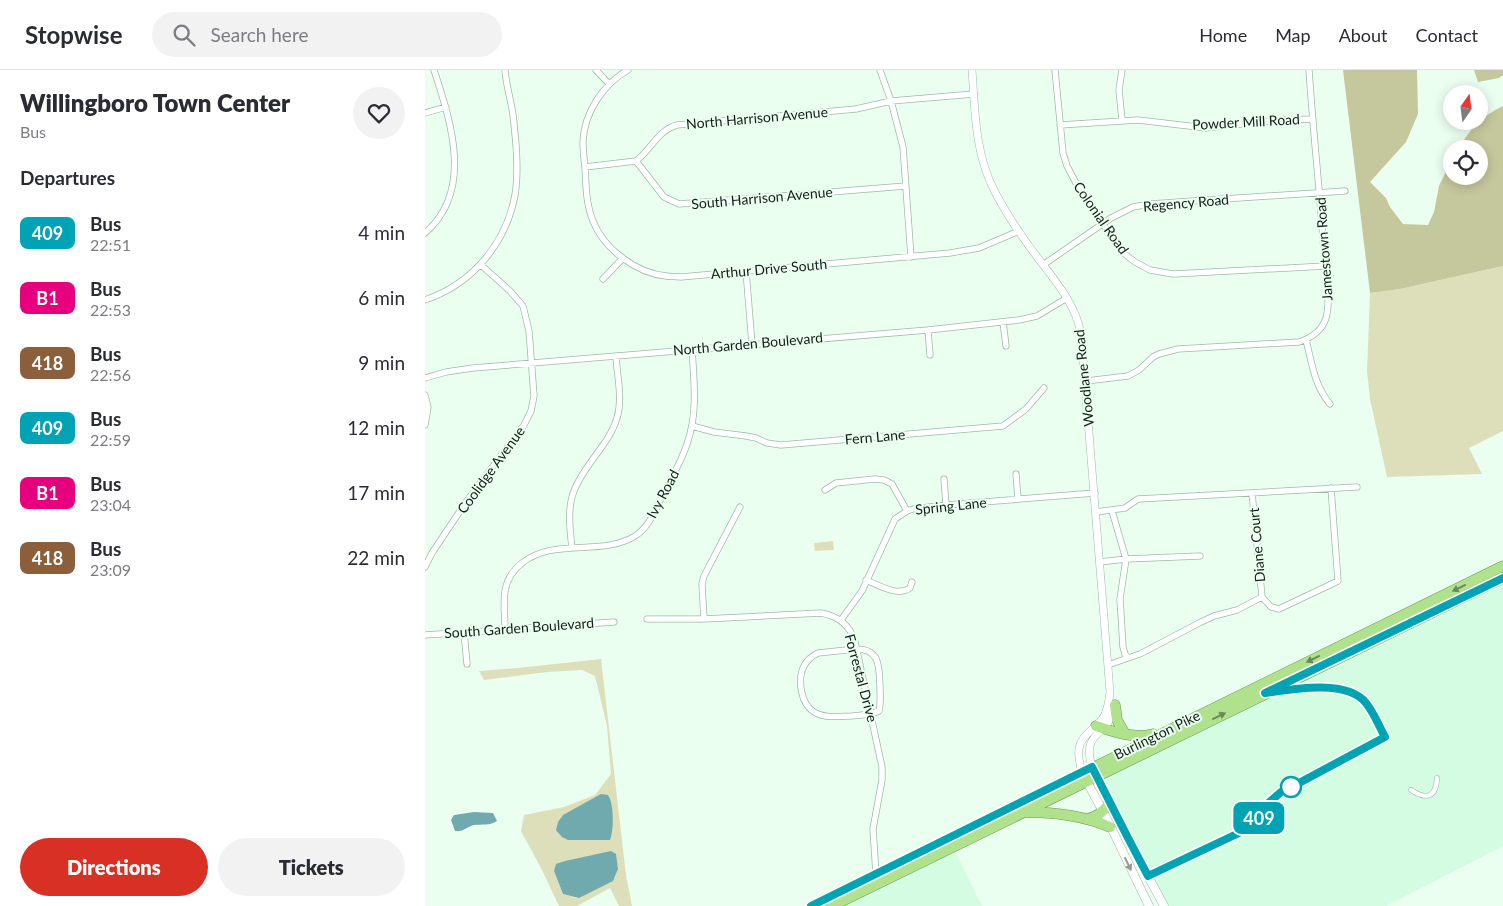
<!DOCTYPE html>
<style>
:root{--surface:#fff;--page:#f2f2f3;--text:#2b2b33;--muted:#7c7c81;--line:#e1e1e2;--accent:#d93025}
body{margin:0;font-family:Lato,sans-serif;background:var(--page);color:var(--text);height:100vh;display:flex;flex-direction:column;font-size:19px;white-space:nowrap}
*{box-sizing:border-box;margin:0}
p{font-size:16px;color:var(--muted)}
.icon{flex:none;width:28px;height:28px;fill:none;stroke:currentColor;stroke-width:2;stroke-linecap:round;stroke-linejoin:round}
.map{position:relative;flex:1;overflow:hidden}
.sheet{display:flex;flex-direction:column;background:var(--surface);width:425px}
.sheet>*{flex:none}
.badge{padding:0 10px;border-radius:8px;font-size:18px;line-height:32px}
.needle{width:32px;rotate:14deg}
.fabs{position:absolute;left:1018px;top:15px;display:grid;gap:10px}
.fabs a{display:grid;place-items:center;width:45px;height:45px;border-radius:50%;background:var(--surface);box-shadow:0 2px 12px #0003;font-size:25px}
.map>.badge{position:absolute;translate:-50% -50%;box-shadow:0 0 0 2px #fff}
h2{padding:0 20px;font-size:19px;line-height:45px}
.round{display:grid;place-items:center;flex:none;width:52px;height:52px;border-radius:26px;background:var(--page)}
.headline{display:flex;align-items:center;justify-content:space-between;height:85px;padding:0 20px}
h1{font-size:24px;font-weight:800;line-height:38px}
.cta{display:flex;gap:10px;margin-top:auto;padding:10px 20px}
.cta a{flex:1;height:58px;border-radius:30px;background:var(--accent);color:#fff;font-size:20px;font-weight:800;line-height:58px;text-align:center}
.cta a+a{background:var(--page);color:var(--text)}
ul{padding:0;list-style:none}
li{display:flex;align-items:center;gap:15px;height:65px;padding:0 20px}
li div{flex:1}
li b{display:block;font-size:19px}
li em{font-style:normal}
li .badge{min-width:55px;font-weight:700;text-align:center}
header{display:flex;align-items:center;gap:30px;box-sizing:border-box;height:70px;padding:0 25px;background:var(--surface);border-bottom:1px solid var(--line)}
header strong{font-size:24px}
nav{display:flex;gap:28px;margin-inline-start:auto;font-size:18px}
.search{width:350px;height:45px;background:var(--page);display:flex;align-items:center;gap:12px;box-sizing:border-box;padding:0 18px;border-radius:28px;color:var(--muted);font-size:19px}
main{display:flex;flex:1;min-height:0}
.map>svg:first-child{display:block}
.built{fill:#d4fce2}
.green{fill:#dddfba;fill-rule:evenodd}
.forest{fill:#c5c89c}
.water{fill:#71aaae}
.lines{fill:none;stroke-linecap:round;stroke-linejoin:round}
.pedestrian-casing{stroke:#9cbba6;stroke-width:5.5}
.minor-casing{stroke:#9cbba6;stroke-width:7}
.tertiary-casing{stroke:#9cbba6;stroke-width:8}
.secondary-casing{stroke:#9cbba6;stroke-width:9}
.trunk-casing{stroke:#6c9851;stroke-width:11}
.pedestrian{stroke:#fff;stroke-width:4.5}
.minor{stroke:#fff;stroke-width:5.5}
.tertiary{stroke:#fff;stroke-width:7}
.secondary{stroke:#fff;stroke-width:8}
.trunk{stroke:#b0e28e;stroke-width:10}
.oneway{fill:#688958}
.oneway2{fill:#949996}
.line-casing{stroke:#fff;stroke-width:11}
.line{stroke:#00a3b4;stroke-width:8}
.stop-dot{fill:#fff;stroke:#00a3b4;stroke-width:2.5}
.labels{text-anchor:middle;stroke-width:4;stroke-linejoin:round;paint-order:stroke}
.street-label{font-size:14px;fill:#111d16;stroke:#ebfff1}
</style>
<header>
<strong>Stopwise</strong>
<div class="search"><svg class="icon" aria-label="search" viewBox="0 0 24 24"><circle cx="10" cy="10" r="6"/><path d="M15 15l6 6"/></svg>Search here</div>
<nav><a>Home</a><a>Map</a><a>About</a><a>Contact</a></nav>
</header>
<main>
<section class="sheet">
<div class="headline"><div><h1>Willingboro Town Center</h1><p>Bus</p></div><a class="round"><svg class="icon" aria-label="heart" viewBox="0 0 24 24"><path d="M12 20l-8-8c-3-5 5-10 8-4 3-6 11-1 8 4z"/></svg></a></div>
<h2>Departures</h2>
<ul>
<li><span class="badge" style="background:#00a3b4;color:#fff">409</span><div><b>Bus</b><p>22:51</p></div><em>4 min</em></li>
<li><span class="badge" style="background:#e6007e;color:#fff">B1</span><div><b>Bus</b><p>22:53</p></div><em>6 min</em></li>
<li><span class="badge" style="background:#8b5e3c;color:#fff">418</span><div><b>Bus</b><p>22:56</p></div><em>9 min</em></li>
<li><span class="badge" style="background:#00a3b4;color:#fff">409</span><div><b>Bus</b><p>22:59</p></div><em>12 min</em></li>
<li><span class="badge" style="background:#e6007e;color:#fff">B1</span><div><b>Bus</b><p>23:04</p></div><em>17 min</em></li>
<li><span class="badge" style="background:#8b5e3c;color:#fff">418</span><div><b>Bus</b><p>23:09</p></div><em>22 min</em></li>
</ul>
<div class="cta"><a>Directions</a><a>Tickets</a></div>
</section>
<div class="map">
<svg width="1078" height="836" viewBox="0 0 1078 836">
<rect width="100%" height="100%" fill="#ebfff1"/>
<path class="built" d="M1078,507V776L961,836H739L671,706Z
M528,777L557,836H407Z"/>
<path class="green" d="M1078,196V361L1044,378L1057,404L962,407L945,329L942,301L945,223L975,219Z
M408,471L409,480L390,481L389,473Z
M176,589L201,805L207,836H194L185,818L152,836H134L117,800L96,761L99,745L139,737L170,725L186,704L182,656L170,606L157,600L122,602L59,610L54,601L93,598ZM186,782L193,796L190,808L152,828L138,824L129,801L150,789Z"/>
<path class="forest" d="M918,0H992L993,44L981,72L945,112L961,128L965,137L978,154L1003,155L1009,142L1014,116L1026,91V106H1054V79H1034C1046,57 1056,47 1078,36V196L975,219L945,223Z
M1049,0H1078V5L1074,8L1053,12Z"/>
<path class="water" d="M176,724L183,725C189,733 189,760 185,770H143L137,767L131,760L133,752L138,745Z
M49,742L68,743L72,751C65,756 57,754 49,755C41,757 39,762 30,761L26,750L29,745Z
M186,781L191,784L193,799L188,811L154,828L138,824L129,801L131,794L140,791Z"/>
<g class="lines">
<g class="pedestrian-casing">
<path id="pedestrian" d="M986,720C1001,730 1011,728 1012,708"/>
</g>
<g class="minor-casing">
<path id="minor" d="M171,0L184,14
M203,0C178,14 159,43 158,72C158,80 159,89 160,98C161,116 161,134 168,151C179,179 211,203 241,206C246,207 251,206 256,207L525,183L554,178L594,161
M455,0L466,31L478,77L486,187
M630,0L638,83L642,96L651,113L695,179L701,185L710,192L725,200L748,204L901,196
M0,43L21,37
M697,50L694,20L697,0
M635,55L713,50L781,58L854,50L888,49
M211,91C226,80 233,60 252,55L431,39L466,31L549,24
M211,91L239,127L254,134L481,116
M160,97L211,91
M0,163C49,121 26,52 9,0
M618,195L686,148L708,137L725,134L753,132L920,121
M321,201L327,274
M178,209L198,188
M0,230C47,214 81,174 90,125C94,100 91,71 88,45C86,30 81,15 80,0
M578,252L581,276
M503,260L505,285
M881,270C887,293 889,315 905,334
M0,308L21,302L48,298L503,260L594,250L612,246L642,228
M661,311L703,306L714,300L728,287L734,284L753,279L874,272C886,268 897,261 901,248C906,230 901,203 899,183C895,122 888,61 884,0
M0,325L3,337L0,355
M267,356L289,362L321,366L331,368L342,373L356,375L578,356L601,339L619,318
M591,404L593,429
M519,409L521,435
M400,420L411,413L450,409L459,410L467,414L482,441
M827,423L837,527
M687,441L701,489L695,529L698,577L700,584L703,588L715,584L776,552L789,546L812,540L837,527
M671,442L700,438L713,429L932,417
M147,478C145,460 142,438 149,421C159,394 184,375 192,348C198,328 192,306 191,286
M675,492L701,489L775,486
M0,497L7,483L41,432L99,355L106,341L109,326L104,261L98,236L85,221L56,195
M441,510C453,515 473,527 485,518L487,512
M837,527L846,537L854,539L913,511L906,418
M222,549H279L396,543C413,546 425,555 430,572L457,697V710L448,759L451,804
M279,549L277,514L279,506L315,437
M416,550L437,521L470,449L482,441L488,439L521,435L670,423
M80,559C80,547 78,534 80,521C82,509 88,500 97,493C130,467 176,487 210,466C224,457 229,442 236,429C245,410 256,393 262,374C273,343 269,311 267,279
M39,562L42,594
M0,565L189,552
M431,579C456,579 454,598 455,617C455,625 456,633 454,641C446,645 436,645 427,646C416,646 400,649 389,642C376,634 372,610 379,596C382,590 387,586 393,583Z
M683,595L703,588"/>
</g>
<g class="tertiary-casing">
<path id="tertiary" d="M547,0C550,41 550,85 570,122C583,147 599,170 616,192C633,214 651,236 656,264L685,622C684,631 683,640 678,648C671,658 655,666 654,679C653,686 655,695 657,702
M667,697C656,661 682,667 689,639"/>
</g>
<g class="secondary-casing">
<path id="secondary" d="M670,704L702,767L739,836
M660,708L682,749L724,836"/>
</g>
<g class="trunk-casing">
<path id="trunk" d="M690,635L692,650L700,664
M671,656C690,662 709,669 728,664
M600,742C628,742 659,746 685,757
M661,749C672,748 678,741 685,733
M387,836L1078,496
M407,836L1078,508"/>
</g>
<use href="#pedestrian" class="pedestrian"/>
<use href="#minor" class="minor"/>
<use href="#tertiary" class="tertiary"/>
<use href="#secondary" class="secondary"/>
<use href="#trunk" class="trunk"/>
</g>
<defs><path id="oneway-solid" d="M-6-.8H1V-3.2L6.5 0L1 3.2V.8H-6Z" transform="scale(1.25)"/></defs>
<g class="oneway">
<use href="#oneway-solid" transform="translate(1034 518) rotate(154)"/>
<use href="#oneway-solid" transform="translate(888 589) rotate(154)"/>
<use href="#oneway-solid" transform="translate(794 646) rotate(-26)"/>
</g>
<use class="oneway2" href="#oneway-solid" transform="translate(703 794) rotate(64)"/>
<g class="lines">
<g class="line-casing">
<path id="line" d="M386,836L667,697L702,766L723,806L816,762L833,749L840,736L856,722L874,713L960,667C954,656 949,643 941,633C922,609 867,619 840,623L1078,508"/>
</g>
<use href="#line" class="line"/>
</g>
<circle class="stop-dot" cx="866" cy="717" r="10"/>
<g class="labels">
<g class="street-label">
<text transform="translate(332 48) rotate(-5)" y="5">North Harrison Avenue</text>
<text transform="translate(821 52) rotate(-3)" y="5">Powder Mill Road</text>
<text transform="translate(337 128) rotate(-5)" y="5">South Harrison Avenue</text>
<text transform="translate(761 133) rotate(-5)" y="5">Regency Road</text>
<text transform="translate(676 148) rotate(55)" y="5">Colonial Road</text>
<text transform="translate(899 179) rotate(-94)" y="5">Jamestown Road</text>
<text transform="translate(344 199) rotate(-5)" y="5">Arthur Drive South</text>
<text transform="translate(323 274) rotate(-5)" y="5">North Garden Boulevard</text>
<text transform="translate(659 308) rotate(-96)" y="5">Woodlane Road</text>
<text transform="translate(450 367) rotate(-5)" y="5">Fern Lane</text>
<text transform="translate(66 400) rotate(-54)" y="5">Coolidge Avenue</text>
<text transform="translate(238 424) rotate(-62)" y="5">Ivy Road</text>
<text transform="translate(526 436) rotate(-6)" y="5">Spring Lane</text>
<text transform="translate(832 475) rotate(-95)" y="5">Diane Court</text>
<text transform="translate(94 558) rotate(-4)" y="5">South Garden Boulevard</text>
<text transform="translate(436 608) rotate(75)" y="5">Forrestal Drive</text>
<text transform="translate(732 665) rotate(-26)" y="5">Burlington Pike</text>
</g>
</g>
</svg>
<div class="fabs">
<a><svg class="needle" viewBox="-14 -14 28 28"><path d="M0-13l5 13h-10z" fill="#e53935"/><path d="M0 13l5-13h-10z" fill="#7c7c81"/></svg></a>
<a><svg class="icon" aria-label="locate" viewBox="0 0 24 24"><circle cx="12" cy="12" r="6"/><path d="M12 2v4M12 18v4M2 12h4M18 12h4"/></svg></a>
</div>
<b class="badge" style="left:834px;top:748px;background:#00a3b4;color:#fff">409</b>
</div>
</main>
